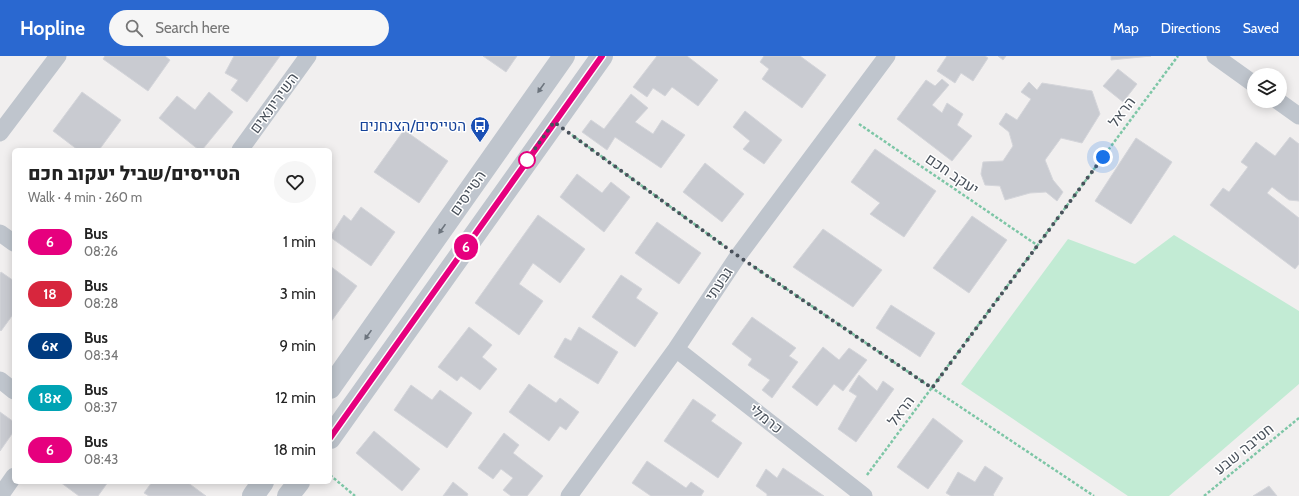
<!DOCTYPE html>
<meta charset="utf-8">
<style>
:root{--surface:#fff;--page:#f6f6f6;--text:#222;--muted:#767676;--accent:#2a68d0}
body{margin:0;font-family:Cabin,Heebo,sans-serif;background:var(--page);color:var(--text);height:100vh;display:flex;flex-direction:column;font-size:15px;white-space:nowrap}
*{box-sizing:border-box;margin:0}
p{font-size:13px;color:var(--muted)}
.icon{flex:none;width:22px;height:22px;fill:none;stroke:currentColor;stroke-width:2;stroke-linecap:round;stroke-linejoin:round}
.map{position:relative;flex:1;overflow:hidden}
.side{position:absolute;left:12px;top:92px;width:320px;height:336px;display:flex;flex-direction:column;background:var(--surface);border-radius:6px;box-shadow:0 2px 10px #0003}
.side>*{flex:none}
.badge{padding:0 8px;border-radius:13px;font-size:14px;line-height:26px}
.buttons{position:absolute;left:1247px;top:12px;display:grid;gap:8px}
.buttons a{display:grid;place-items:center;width:40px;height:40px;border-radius:50%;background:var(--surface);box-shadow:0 2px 10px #0003;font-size:20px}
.you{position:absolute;width:20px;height:20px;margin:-10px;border:3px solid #fff;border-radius:50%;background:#1a73e8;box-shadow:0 0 0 6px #1a73e833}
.map>.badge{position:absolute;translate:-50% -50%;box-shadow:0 0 0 2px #fff}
.round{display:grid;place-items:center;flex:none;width:42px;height:42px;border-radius:21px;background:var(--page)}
.head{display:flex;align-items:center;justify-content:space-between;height:68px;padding:0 16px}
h1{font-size:19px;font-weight:800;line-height:30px}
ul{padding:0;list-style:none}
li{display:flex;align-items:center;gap:12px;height:52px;padding:0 16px}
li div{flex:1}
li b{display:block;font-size:15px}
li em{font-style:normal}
li .badge{min-width:44px;font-weight:700;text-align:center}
header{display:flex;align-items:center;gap:24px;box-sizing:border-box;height:56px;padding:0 20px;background:var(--accent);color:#fff}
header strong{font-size:19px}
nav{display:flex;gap:22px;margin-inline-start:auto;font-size:14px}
.search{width:280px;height:36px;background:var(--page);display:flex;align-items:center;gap:10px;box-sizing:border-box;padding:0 14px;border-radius:22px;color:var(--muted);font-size:15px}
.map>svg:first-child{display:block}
.green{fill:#c2ebd4}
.building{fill:#c9cbd1;stroke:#d4d5da}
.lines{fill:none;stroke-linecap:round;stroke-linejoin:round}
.path{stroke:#7dc6a6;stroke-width:2.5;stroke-dasharray:3 2;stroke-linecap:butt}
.minor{stroke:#bfc5cd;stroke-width:17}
.tertiary{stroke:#bfc5cd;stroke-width:22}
.oneway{fill:#6c747d}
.line-casing{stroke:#fff;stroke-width:9}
.line{stroke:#e6007e;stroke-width:6}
.walk{stroke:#49515b;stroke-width:4;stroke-dasharray:0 7.2}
.stop-dot{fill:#fff;stroke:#e6007e;stroke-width:2}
.labels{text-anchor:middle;stroke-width:3;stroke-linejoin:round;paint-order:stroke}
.street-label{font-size:15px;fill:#49515b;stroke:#fff}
.transit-label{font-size:15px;fill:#164399;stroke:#fff;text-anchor:end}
</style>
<header>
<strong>Hopline</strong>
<div class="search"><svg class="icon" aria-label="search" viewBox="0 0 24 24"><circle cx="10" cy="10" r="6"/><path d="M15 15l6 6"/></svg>Search here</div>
<nav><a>Map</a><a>Directions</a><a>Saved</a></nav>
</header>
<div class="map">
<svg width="1299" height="440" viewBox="0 0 1299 440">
<rect width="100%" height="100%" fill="#f1efef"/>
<path class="green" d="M1174,179L1299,255V328L1169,440H1128L961,328L1068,183L1135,208Z"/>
<path class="building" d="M105,0H165L170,4L148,35L103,3Z
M234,0H280L247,46L231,34L238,24L225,17Z
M483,0H517L506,16Z
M657,0H687L718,24L698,50L672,31L665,40L653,32L647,41L633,31Z
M764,0H800L826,19L802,52L762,23L769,13L760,6Z
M947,0H985L988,2L973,25L961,17L955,27L937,15Z
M998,0H1006L1003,4Z
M1111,0H1151L1111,4Z
M1118,13L1137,28L1123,46L1103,30Z
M942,23L949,29L932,49L942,57L947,47L963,58L957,69L972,80L952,105L897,63L926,24L935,30Z
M1029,26L1037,34L1042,27L1092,35L1100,58L1082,87L1061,82L1045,104L1053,124L1063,136L1057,145L1046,136L1030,137L1005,144L1000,130L985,129L981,118L983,106L1003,105L1013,90L1009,76L999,68L1006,57L1017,64L1031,43L1021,36Z
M82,36L121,64L99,94H78L53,75Z
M209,36L233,56L202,94H199L159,62L177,40L195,54Z
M631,38L648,52L635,66L653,78L662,64L685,79L661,112L615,81L607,94L582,76L591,64L604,73Z
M745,55L782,84L764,108L743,93L750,85L733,71Z
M404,74L448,105L419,147L374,116Z
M1290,81L1299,88V145L1289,144L1272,131L1267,137L1299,162V208L1295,213L1210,149L1223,132L1229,136L1248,111L1241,106L1256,86L1275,100Z
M1136,82L1172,106L1131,168L1095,145Z
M875,93L936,135L904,181L870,158L880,147L851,126Z
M705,107L744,138L722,166L683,136Z
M577,118L602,137L611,126L630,141L604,176L560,141Z
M361,151L395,176L371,210L330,181L344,159L351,165Z
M538,159L585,193L560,227L533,207L519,228L543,245L519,279L475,247Z
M972,160L1007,184L969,237L933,212Z
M657,166L701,197L679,228L635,197Z
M823,173L882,214L853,251L793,211Z
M330,210L357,230L330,267Z
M1,216L14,225V257L1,275L0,274V218Z
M621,219L642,233L636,242L658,257L635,291L592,261Z
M891,249L935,277L920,301L876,272Z
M752,261L796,292L789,300L798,306L772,342L762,334L770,324L748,309L752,303L732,288Z
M469,271L492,289L482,301L497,313L480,334L461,320L457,325L438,311Z
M579,271L618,296L598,328L554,301L565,282L571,285Z
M823,291L839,304L849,292L867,304L843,335L834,328L817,350L792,331Z
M859,319L877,335L883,325L894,333L856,386L838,373L857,340L849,335Z
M529,328L556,347L560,342L579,356L566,374L560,370L549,385L509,356Z
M411,329L432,344L440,334L472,357L447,392L394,354Z
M693,343L716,359L711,365L742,387L718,422L664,385Z
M0,356L14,366V375L0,395Z
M933,362L963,385L928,433L897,411Z
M374,375L420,413L402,435L356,397Z
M504,377L519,389L513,397L543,420L527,440H511L503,434L513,422L501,413L493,423L478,412Z
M647,405L686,432L691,426L704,435L701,440H651L632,427Z
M985,410L1003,422L993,439L994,440H951L946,437L958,416L975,426Z
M783,412L824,440H767V438L756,430L766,413L777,422Z
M60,426H108L98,440H79Z
M152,426H187L206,440H149L144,437Z
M453,426L468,438L467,440H443Z
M1269,430L1277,440H1253Z"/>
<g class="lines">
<path class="path" d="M859,68L1037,189
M572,79L723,189
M753,210L932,332L1094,440
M330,419L355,440
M867,419L1178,0
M1204,440L1299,362"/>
<path class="minor" d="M1215,0L1254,28
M1278,45L1299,60
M0,77L58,0
M240,94L308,0
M0,177L14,187
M676,293L864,440
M0,324L14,335
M0,440L14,420
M569,440L676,293L738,200L887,0"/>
<path class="tertiary" d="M330,332L564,0
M330,382L602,0
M253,440L263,426
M288,440L299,426"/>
</g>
<defs><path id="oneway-solid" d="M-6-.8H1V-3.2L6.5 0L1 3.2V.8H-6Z"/></defs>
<g class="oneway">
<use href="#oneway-solid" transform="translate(541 32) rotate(125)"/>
<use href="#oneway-solid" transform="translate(442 173) rotate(125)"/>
<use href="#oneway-solid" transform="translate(368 279) rotate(125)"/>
</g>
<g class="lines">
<g class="line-casing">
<path id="line" d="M330,382L602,0"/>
</g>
<use href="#line" class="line"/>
<path class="walk" d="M527,104L554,66L738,200L932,332L1103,101"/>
</g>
<defs>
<g id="bus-pin" transform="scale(1)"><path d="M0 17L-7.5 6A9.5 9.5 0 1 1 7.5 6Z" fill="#1a4fb4" stroke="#fff"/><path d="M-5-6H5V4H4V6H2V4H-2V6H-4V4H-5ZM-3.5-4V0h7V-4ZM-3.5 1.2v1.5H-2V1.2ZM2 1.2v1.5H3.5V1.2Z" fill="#fff"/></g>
</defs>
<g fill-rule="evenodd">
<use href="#bus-pin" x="480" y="70"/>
</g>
<circle class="stop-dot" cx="527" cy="104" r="8"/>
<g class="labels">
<g class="street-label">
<text transform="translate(274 47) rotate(-54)" y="5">השיריונאים</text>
<text transform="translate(1122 56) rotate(-53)" y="5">הראל</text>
<text transform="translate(952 118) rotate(34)" y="5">יעקב חכם</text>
<text transform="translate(468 137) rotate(-55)" y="5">הטייסים</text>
<text transform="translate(719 228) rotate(-56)" y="5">גבעתי</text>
<text transform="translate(901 355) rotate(-53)" y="5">הראל</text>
<text transform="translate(766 363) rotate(38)" y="5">כרמלי</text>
<text transform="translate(1244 393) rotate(-39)" y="5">חטיבה שבע</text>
</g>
<g class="transit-label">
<text x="466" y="75">הטייסים/הצנחנים</text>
</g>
</g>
</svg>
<div class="buttons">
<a><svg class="icon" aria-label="layers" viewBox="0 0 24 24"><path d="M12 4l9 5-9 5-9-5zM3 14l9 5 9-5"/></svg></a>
</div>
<div class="you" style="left:1103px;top:101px"></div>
<b class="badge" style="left:466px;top:191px;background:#e6007e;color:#fff">6</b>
<section class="side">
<div class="head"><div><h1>הטייסים/שביל יעקוב חכם</h1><p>Walk · 4 min · 260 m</p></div><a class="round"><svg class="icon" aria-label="heart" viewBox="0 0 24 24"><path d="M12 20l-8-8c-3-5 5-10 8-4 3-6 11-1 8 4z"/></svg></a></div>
<ul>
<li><span class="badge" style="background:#e6007e;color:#fff">6</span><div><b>Bus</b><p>08:26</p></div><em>1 min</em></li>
<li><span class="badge" style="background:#d7263d;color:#fff">18</span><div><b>Bus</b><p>08:28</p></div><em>3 min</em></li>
<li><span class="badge" style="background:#003b80;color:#fff">6א</span><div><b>Bus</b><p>08:34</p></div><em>9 min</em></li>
<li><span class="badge" style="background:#00a3b4;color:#fff">18א</span><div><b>Bus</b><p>08:37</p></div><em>12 min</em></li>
<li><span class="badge" style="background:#e6007e;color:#fff">6</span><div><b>Bus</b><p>08:43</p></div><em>18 min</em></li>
</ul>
</section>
</div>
